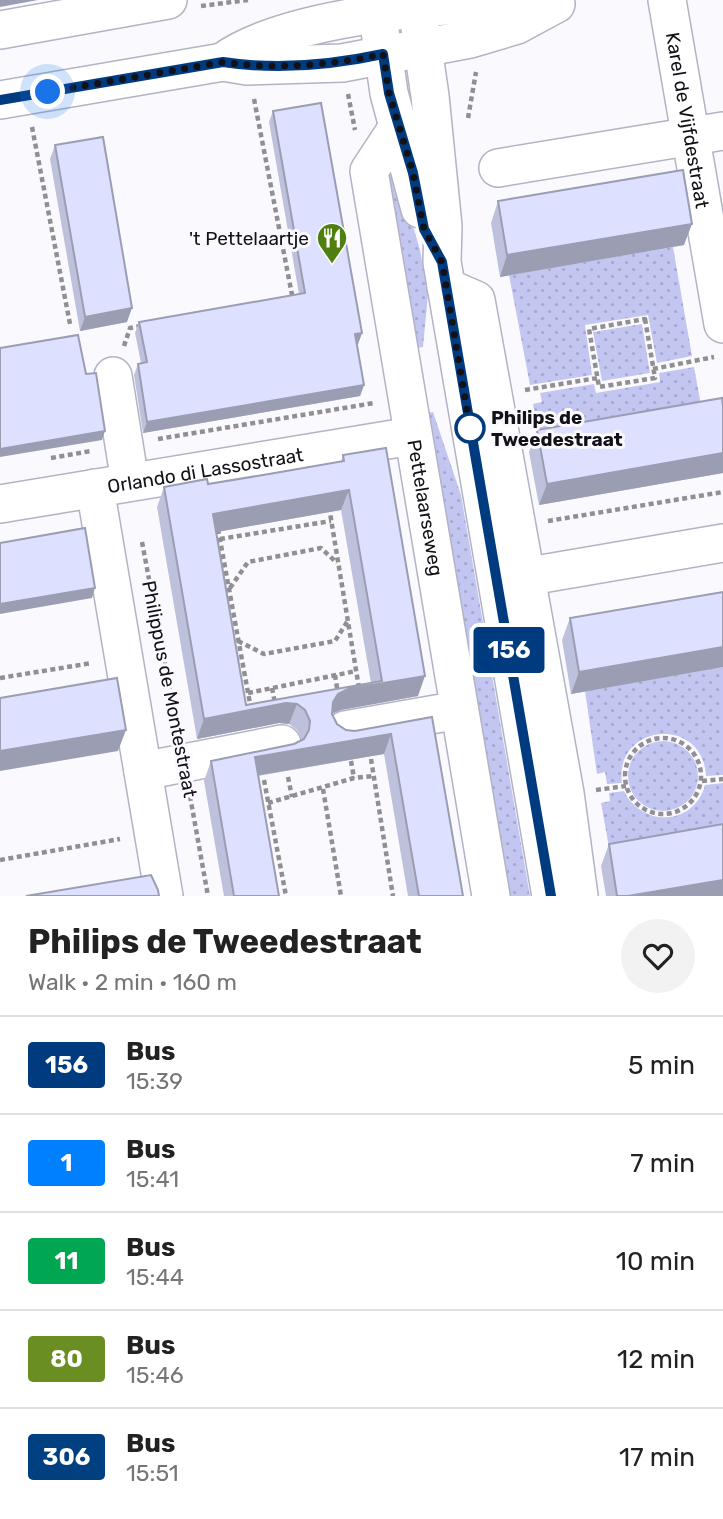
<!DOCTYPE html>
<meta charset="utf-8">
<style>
:root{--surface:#fff;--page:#f2f2f2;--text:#222;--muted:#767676;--line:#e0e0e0}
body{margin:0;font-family:Rubik,sans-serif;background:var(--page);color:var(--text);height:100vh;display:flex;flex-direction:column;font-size:26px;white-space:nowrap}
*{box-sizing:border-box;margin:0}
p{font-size:23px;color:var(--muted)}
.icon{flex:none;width:38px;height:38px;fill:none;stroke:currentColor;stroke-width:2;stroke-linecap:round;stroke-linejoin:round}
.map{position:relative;height:896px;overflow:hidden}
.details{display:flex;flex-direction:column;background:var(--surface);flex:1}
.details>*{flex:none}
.badge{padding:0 14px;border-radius:5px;font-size:24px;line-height:46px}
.you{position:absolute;width:35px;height:35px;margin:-18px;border:5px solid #fff;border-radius:50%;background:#1a73e8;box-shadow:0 0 0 10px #1a73e833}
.map>.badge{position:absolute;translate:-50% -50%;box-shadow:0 0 0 4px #fff}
.round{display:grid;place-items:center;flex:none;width:74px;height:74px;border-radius:37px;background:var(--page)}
.overview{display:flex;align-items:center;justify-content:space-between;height:119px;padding:0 28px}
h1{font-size:33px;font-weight:700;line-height:52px}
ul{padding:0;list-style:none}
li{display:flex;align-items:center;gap:21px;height:98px;padding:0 28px;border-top:2px solid var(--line)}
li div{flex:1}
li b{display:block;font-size:26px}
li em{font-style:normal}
li .badge{min-width:77px;font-weight:700;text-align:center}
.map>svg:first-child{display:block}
.grass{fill:url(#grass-dots)}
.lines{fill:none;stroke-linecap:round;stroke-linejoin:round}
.minor-casing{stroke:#b2b3c4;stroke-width:40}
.path{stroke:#8f8f94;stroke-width:4.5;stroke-dasharray:5 3.5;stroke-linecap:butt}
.minor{stroke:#fff;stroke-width:37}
.wall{fill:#bec1db;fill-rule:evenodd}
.shaded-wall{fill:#9b9db2}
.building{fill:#dde0ff;stroke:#9b9db2;stroke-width:2;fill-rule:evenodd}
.line-casing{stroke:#fff;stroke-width:16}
.line{stroke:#003b80;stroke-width:10}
.walk{stroke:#111117;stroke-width:7;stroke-dasharray:0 12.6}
.stop-dot{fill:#fff;stroke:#003b80;stroke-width:3.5}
.labels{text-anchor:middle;stroke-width:6;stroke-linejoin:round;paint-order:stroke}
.street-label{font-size:19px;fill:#111117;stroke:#fafafe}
.poi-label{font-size:19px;fill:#111117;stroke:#fafafe;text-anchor:end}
.stop-label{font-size:19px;font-weight:bold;fill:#111117;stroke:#fafafe;text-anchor:start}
</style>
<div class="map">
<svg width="723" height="896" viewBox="0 0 723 896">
<defs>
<pattern id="grass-dots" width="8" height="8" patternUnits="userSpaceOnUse" patternTransform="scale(1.75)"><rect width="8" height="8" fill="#c3c6f1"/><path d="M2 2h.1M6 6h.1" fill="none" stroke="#a6a9ce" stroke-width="1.8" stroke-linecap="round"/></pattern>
</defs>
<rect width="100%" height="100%" fill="#fafafe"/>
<path class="grass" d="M392,154L420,250L428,294L423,347L407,350L380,175Z
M673,247L692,356L657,363L648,315L585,325L592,375L530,385L509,275Z
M642,324L650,373L602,381L593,332Z
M694,367L704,421L541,449L533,404L542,402L540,393L594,384L596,393L660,382L659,373Z
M433,412L461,495L530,896H500L418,414Z
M723,667V775L706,776C703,715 614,723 622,783L607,784L605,772L597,774L585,691Z
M628 776a35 35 0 1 1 70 0a35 35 0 1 1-70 0Z
M723,783V844L612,864L601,803L610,801L609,793L624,791C642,828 694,826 705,785Z"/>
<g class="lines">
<g class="minor-casing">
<g id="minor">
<path d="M416,0L430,96L443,226L442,262L551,896"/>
<path id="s1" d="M667,0L723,324"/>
<path d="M0,30L168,0"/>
<path d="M380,31L389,93L420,209"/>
<path d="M224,61C291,13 469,0 552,3"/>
<path d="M0,100L223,62L247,66L342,63L470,39L517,25L556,4"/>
<path id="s2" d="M398,127L369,171L491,896"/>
<path d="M498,168L723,131"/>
<path d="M446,287L476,300L565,793L579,896"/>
<path d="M113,376L130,482"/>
<path d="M95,488L164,896"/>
<path id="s3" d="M0,504L412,436"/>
<path d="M524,577L723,543"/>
<path d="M345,730L459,710"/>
<path d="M143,771L282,744"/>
</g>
</g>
<path class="path" d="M201,6L248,0
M348,94L355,130
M254,99L293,300
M468,118L476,72
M32,127L70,324
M645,319L655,378L599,387L589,329Z
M124,346L130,328L141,326
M653,369L714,357
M525,390L597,378
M158,439L374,403
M51,458L91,451
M329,507L359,688
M548,521L723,492
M218,529L251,709
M220,539L331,521
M142,542L178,732
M230,588L248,562L321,548L337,563
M238,641L264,654L335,641L347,622
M335,675L338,694
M0,678L92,663
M272,688L275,703
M248,693L356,671
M625 776a38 38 0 1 1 76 0a38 38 0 1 1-76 0Z
M371,759L393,896
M351,761L354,778
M288,777L292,797
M264,780L286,896
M702,781L723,779
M323,789L341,896
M596,790L626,786
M190,796L208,896
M268,803L354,778L373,776
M0,860L120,839"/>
<use href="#minor" class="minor"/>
</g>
<path class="wall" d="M273,111L362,333L358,344H357L364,385L360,396L143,433L134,375L138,364L141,363L135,333L139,322L299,294L269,122Z
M55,145L127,322L80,331L50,159Z
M498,201L684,245L500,277L491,223Z
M723,406V473L539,505L529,452L537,430Z
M343,455L418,696L341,710L332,714L337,724L346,730L355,731L432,717L463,896H408L384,754L258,776L279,896H224L204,781L211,761L294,744L302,740L297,730L289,724L279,723L197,739L157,507L164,487L208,484L341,461ZM341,510L371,683L246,705L216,532Z
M723,592V667L571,694L562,640L570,618Z
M609,844L723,896H606L601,866Z"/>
<path class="shaded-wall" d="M0,0H38L0,7Z
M692,224L684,245L500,277L507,255Z
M132,308L127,322L80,331L85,317Z
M362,333L358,344L351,345L355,334Z
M364,385L360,396L143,433L147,422Z
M105,431L102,440L0,457V449Z
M723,453V473L539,505L547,484Z
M349,490L341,510L206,534L213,514Z
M95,588L92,598L0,614V604Z
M723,647V667L571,694L579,672Z
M425,676L418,696L341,710L331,714L333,702L338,694L348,689Z
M286,703L297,704L289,724L279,723L197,739L204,719Z
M126,730L118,751L0,771V751Z
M391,734L384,754L248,777L255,757Z
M723,880V896H628Z"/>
<path class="building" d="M321,103L362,333L355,334L364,385L147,422L138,364L147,362L139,322L305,293L273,111Z
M103,137L132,308L85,317L55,145Z
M683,170L692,224L507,255L498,201Z
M78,335L86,374L96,373L105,431L0,449V348Z
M722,398L723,406V453L547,484L537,430Z
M386,448L425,676L348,689L338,694L333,702L332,714L337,724L346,730L355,731L432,717L463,896H419L391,734L255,757L279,896H234L211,761L294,744L304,739L309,730L310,721L305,710L297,704L286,703L204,719L164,487L207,479L208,484L269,474L344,461L343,455ZM349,490L382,681L246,705L213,514Z
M85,528L95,588L0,604V543Z
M723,592V647L579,672L570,618Z
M117,678L126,730L0,751V698Z
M723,824V880L628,896H617L609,844Z
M151,875L158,890L159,896H26Z"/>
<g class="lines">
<g class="line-casing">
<path id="line" d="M0,100L223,62C275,70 332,65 383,54L389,93L413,173L424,229L442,262L551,896"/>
</g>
<use href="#line" class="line"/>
<path class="walk" d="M48,92L223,62C275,70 332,65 383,54L389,93L413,173L424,229L442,262L470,428"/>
</g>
<defs>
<g id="restaurant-pin" transform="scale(1.575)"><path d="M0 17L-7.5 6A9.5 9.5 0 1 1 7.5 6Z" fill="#4f800f" stroke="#fafafe"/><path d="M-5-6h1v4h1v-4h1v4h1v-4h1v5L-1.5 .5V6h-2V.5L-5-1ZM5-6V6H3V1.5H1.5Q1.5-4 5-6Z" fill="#fff"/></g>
</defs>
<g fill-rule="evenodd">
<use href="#restaurant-pin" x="332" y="238"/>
</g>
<circle class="stop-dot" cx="470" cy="428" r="14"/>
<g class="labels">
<g class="street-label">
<text dy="7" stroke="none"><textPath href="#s1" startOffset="122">Karel de Vijfdestraat</textPath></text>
<text dy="7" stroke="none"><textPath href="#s3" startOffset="208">Orlando di Lassostraat</textPath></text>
<text dy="7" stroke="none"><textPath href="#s2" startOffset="394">Pettelaarseweg</textPath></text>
<text transform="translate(170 689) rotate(79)" y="7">Philippus de Montestraat</text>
</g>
<g class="poi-label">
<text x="309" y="245">'t Pettelaartje</text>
</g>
<g class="stop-label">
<text x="491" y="424">Philips de<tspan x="491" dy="22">Tweedestraat</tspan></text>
</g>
</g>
</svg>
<div class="you" style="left:48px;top:92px"></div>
<b class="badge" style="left:509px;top:650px;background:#003b80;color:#fff">156</b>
</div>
<section class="details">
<div class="overview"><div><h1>Philips de Tweedestraat</h1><p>Walk · 2 min · 160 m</p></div><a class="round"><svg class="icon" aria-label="heart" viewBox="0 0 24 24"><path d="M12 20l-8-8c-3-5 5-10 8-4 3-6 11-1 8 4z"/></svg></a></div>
<ul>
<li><span class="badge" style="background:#003b80;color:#fff">156</span><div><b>Bus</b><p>15:39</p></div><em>5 min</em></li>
<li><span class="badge" style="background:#0080ff;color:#fff">1</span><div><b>Bus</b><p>15:41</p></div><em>7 min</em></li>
<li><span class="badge" style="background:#00a651;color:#fff">11</span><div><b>Bus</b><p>15:44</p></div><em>10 min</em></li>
<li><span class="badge" style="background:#6b8e23;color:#fff">80</span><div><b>Bus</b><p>15:46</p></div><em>12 min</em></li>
<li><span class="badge" style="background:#004080;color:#fff">306</span><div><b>Bus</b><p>15:51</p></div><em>17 min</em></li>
</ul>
</section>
